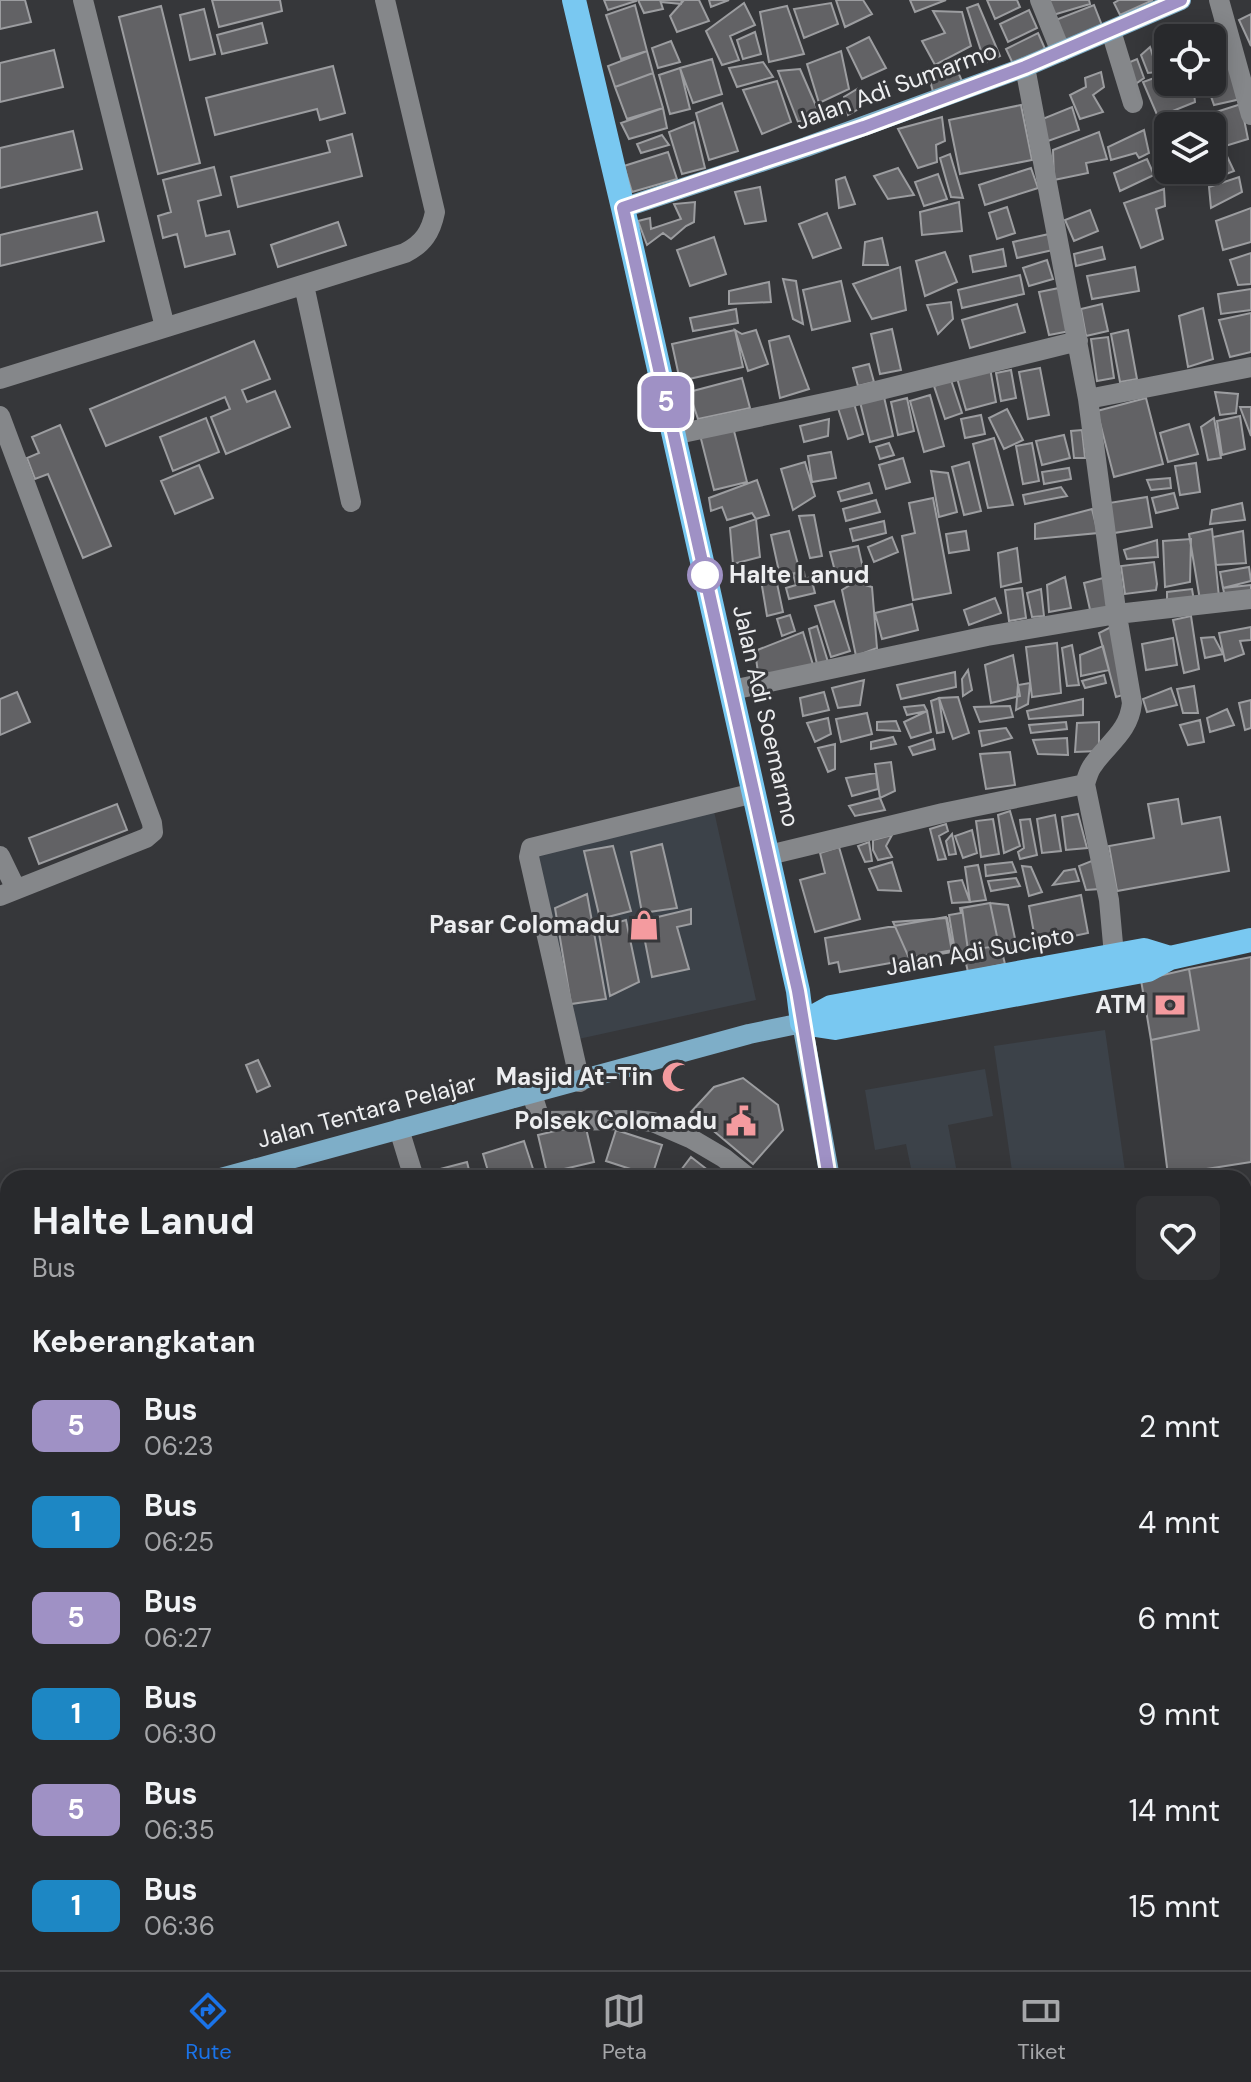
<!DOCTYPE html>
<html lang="id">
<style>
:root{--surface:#28292c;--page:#303134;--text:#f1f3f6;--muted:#a5a6a9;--line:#444548;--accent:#1a73e8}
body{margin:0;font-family:"DM Sans",sans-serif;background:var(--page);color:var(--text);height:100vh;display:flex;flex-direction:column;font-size:30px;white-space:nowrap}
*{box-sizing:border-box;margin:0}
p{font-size:26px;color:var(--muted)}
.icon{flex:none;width:44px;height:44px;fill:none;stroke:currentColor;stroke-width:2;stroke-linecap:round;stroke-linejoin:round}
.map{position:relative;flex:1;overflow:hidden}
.sheet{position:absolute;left:0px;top:1170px;width:1252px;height:800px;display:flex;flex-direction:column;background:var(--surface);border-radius:24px 24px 0 0;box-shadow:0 4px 20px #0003,0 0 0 2px var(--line)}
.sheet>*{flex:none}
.badge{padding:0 16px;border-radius:12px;font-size:28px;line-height:52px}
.buttons{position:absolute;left:1154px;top:24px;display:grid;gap:16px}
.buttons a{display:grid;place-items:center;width:72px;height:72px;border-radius:12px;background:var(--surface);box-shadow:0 4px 20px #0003,0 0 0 2px var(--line);font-size:40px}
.map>.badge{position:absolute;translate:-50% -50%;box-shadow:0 0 0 4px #fff}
h2{padding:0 32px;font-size:30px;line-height:72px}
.round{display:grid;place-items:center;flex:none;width:84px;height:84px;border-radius:12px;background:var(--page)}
.head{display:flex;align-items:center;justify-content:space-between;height:136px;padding:0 32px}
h1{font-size:38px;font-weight:700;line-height:60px}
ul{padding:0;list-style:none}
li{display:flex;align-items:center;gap:24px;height:96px;padding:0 32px}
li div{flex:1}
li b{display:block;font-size:30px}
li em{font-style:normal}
li .badge{min-width:88px;font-weight:700;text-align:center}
.tab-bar{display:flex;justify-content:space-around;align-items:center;height:112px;border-top:2px solid var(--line);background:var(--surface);font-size:22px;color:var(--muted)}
.tab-bar a{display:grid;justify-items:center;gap:4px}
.tab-bar .on{color:var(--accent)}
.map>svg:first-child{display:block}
.built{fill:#3c4249}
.building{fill:#626265;stroke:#9c9da0;stroke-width:2}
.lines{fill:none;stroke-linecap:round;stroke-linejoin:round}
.minor{stroke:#85878a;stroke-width:20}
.major{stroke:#7eaec8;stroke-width:20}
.highway{stroke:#79c8f1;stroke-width:24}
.line-casing{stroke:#fff;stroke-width:18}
.line{stroke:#9f91c5;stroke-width:12}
.stop-dot{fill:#fff;stroke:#9f91c5;stroke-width:4}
.labels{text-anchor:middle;stroke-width:6;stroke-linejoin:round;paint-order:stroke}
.street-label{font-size:24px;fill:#edeef0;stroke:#36373a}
.stop-label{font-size:24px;font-weight:bold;fill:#edeef0;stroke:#36373a;text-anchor:start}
.poi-label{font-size:24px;font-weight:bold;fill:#edeef0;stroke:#36373a;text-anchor:end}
</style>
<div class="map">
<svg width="1251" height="1970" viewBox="0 0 1251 1970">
<rect width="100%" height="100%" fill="#36373a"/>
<path class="built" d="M714,811L756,1000L574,1040L533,851Z
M1105,1030L1126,1178H1013L994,1046Z
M985,1069L993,1116L948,1125L958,1178H913L906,1144L875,1150L865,1090Z
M716,1962H962L963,1970H717Z"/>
<path class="building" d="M0,0H25L31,22L0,29Z
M212,0H280L282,11L219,27Z
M604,0H636V1L608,10Z
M638,0H660L663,9L644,13Z
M660,0H682L681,4L661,2Z
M684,0H699L709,21L677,32L670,16Z
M709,0H729L711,7Z
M836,0H863L872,14L845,27Z
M910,0H946L915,12Z
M987,0H1017L1020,7L995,19Z
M1048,0H1089L1090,4L1053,15Z
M1119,0H1153L1120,15L1114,3Z
M744,3L755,25L730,36L739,60L722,65L706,31Z
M831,3L838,24L804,38L794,9Z
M978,4L1000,56L985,63L967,8Z
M635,5L647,51L621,59L606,15Z
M1094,5L1103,28L1062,44L1053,21Z
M161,6L200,163L158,174L119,17Z
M787,6L804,54L769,62L760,12Z
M204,9L215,54L190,60L180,15Z
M1029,10L1037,28L1008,42L1000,24Z
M933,11L962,12L971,46L935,65L922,41L945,33Z
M1251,14V46L1239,20Z
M1216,22L1227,55L1212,61V38H1187L1185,35Z
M262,23L267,43L222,54L217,35Z
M755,32L761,54L743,59L737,40Z
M1038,33L1046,51L1014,66L1006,49Z
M869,37L886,68L862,79L847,48Z
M671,41L680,62L658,68L652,48Z
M1150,47L1158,72L1148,73L1141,55Z
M54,50L63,87L0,102V63Z
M647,51L653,73L615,87L608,66Z
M841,51L849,89L819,103L807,64Z
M1168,55V79L1158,60Z
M712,59L722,94L693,103L680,68Z
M1137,59L1144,78L1134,85L1123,65Z
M1232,59L1241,99L1214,105L1206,82H1212V67Z
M953,61L962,81L934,95L928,74Z
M763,62L773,77L737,87L729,68Z
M333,66L345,113L320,120L317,109L215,135L206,98Z
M680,68L690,109L670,114L659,75Z
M800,69L820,115L798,122L778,71Z
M1101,72L1104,87L1093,95L1103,112L1080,119L1070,95L1086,87L1085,78Z
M653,73L663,108L627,119L615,87Z
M1157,77L1166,93L1193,84L1195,102L1158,117L1143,82Z
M777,81L791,122L762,134L743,90Z
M857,89L862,107L848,115L844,97Z
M722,103L738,151L709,160L696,113Z
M1241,104L1248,139L1222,147L1213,113Z
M1021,105L1032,160L960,174L949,120Z
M1072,107L1079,130L1048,141L1040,120Z
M663,108L667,128L629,139L621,123Z
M942,117L945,141L936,145L937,162L918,168L898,129Z
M1182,117L1185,126H1168V148L1159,125Z
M694,122L705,168L682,174L669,132Z
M1144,130L1149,153L1139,158L1136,153L1111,160L1108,147Z
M73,131L82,169L0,188V148Z
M1099,132L1107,159L1086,163L1088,173L1054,180L1053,150Z
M352,134L362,176L238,207L231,177L330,152L327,141Z
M662,135L669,145L641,153L637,144Z
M668,152L677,179L632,192L624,166Z
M1225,152L1234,171L1206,182L1202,170H1212V156Z
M950,154L963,198L951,197L940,158Z
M1147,159L1154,175L1120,191L1114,173Z
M214,167L221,195L198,201L206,236L229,231L235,254L185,267L177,234L163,238L158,216L171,212L163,180Z
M898,168L914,195L888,199L874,176Z
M1031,168L1038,188L985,205L979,185Z
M938,174L947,199L924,206L915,182Z
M845,177L855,204L839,208L836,180Z
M1239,177L1242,192L1211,208L1209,187Z
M760,187L766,221L745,224L735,192Z
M1164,189L1165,206L1156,209L1163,239L1141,248L1124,203Z
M695,202L694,222L686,226L671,239L663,233L647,245L638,221L650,218L651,229L681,219L674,204Z
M959,202L962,231L922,235L920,212Z
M1007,207L1015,233L997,239L989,213Z
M1251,208V242L1223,250L1216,221Z
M1090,210L1098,231L1074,241L1065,220Z
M97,212L104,241L0,266V235Z
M827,213L841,248L813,258L799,224Z
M338,222L346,245L278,267L271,245Z
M1049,234L1053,250L1017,258L1013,242Z
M714,237L726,274L690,286L677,250Z
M882,238L888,265H863L865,242Z
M1102,247L1105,259L1076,266L1074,254Z
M1003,249L1006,266L973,272L970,256Z
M945,252L957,282L925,296L916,261Z
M1251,253V284L1238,285L1230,260Z
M1047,260L1053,279L1029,286L1023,268Z
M900,267L906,310L872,319L853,284Z
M1135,267L1139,291L1092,299L1087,276Z
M1020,275L1024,294L962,308L958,290Z
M783,279L796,281L803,324L793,319Z
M841,281L850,321L812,330L803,290Z
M769,282L771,302L729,304V291Z
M1059,288L1070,331L1049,335L1039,292Z
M1251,289V310L1221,314L1218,294Z
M951,302L953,319L938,334L927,305Z
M1017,304L1025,332L970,348L962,320Z
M1102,304L1108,331L1086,336L1081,309Z
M1203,308L1213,359L1188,367L1179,316Z
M736,309L738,323L693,331L690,318Z
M1251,313V352L1230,357L1219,320Z
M892,329L901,370L880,374L871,334Z
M735,330L743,367L680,381L672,344Z
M735,330L742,334L756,330L768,364L748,371Z
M1128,330L1137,379L1120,382L1111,334Z
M789,336L809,389L780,398L769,341Z
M1108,337L1114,378L1097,381L1091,339Z
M254,341L270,379L242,390L247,402L275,391L290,427L226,454L211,417L230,409L225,397L106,446L90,409Z
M869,364L874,382L858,386L853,368Z
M990,368L996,402L966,410L957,378Z
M1040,368L1049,415L1028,419L1019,372Z
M1011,370L1016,398L1001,401L996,373Z
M742,378L750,408L698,419L689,392Z
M951,380L962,413L945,419L934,386Z
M1215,392L1238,394L1236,413L1220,415Z
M930,395L944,446L924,452L910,401Z
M884,397L893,436L870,442L860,402Z
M907,398L914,431L898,435L891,402Z
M1146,398L1163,464L1114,477L1097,411Z
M853,400L863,434L848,439L837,405Z
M1240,407H1251V436Z
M1007,409L1023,440L1004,449L989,418Z
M981,415L985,434L965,438L961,419Z
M1240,416L1245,449L1222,455L1217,421Z
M206,418L219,452L173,471L160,437Z
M1214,418L1221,458L1208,460L1201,427Z
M829,419L828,436L804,442L800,426Z
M1189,424L1198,454L1168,462L1160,433Z
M60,425L111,546L83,558L48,474L35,479L27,458L39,453L32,437Z
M733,427L747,482L714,490L700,435Z
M1082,430L1085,458H1074L1071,431Z
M1064,435L1070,458L1042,465L1036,441Z
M994,438L1013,505L988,508L973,444Z
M889,443L894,455L880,459L876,447Z
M1032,443L1039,481L1023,484L1016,446Z
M831,452L836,478L812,482L808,456Z
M903,458L910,482L886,489L879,465Z
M805,462L815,496L793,510L781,469Z
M969,462L981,511L964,515L952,467Z
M1196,463L1200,492L1180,495L1175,466Z
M199,465L213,498L175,514L161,481Z
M1069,468L1071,479L1044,484L1042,472Z
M931,471L948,473L957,512L939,517Z
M1170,478L1171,488L1151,490L1147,480Z
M757,480L769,515L756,519L752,513L727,520L722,507L711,511L709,498Z
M869,483L872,493L841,501L838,492Z
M1061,487L1067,496L1025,504L1023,495Z
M1174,493L1178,508L1156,513L1152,498Z
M1147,497L1152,527L1114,533L1109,503Z
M933,498L951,593L913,600L902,536L915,533L909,503Z
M876,500L880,512L846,521L843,509Z
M1242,503L1245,520L1210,524L1212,510Z
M1092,509L1098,533L1035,539V524Z
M814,515L822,556L810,558L799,516Z
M756,519L760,557L733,564L730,528Z
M884,521L886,533L853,541L850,529Z
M1212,529L1219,597L1200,600L1189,534Z
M789,531L800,572L780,576L771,535Z
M966,531L969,550L949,553L946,534Z
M1243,531L1246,563L1216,565L1213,537Z
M892,537L898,552L874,562L868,547Z
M1191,539L1190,582L1165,587L1163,541Z
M1157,540L1158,557L1127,559L1124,550Z
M858,546L863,568L836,575L830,552Z
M1017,548L1021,582L1001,587L998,553Z
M1154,562L1157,584L1156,590L1125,594L1121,566Z
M1249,567L1251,581L1223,588L1220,572Z
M804,572L805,579L811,577L815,593L789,599L786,588L796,585L793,574Z
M775,574L783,612L767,616L761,580Z
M1065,577L1071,608L1049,612L1047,585Z
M1107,577L1115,608L1091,614L1084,583Z
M855,582L872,587L877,648L856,656L842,590Z
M1251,585V592L1225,597L1223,588Z
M1022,588L1026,618L1009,621L1005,590Z
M1041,589L1044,616L1032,617L1027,593Z
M1192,589L1194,601L1167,603V592Z
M995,598L1001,613L969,625L964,610Z
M834,601L850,651L831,657L815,606Z
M912,604L918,630L882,639L875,613Z
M790,615L795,631L782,636L777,619Z
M1191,616L1199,669L1184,673L1173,620Z
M817,626L828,662L817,664L809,629Z
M1113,626L1126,694L1116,697L1099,633Z
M1251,627V640L1240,641L1244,654L1225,661L1219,633Z
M803,632L814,668L759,680L755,651Z
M1214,637L1223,654L1205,658L1201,638Z
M1173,638L1177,665L1146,670L1142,644Z
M1057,643L1061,693L1032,697L1026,647Z
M1072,645L1079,685L1067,686L1062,648Z
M1103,646L1109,670L1081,676L1080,655Z
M1013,655L1020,696L991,703L985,665Z
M968,670L972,690L963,696L962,679Z
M955,672L956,687L901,699L897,685Z
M1104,675L1106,683L1085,688L1082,681Z
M864,680L860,705L838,708L832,688Z
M1030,683L1028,704L1016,710L1018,685Z
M1194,686L1198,713H1183L1177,689Z
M1171,688L1177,705L1147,712L1143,699Z
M17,692L30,722L0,735V699Z
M824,692L829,710L803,716L800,698Z
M958,697L969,733L953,739L939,698Z
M939,698L944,732L937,733L931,701Z
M1083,699V715L1029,719L1027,711Z
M1251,700V728L1245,730L1239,703Z
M924,705L927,711L907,715L904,707Z
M1010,706L1013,717L980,722L974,707Z
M1227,709L1234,725L1210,732L1207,718Z
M927,711L931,732L911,738L904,722Z
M867,713L872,734L841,742L836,719Z
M828,718L831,734L815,742L807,723Z
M1200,720L1204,742L1188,745L1180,725Z
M896,721L900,731L877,730V722Z
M1066,722L1067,729L1031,733L1029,725Z
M1099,722V751L1075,752L1077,723Z
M1006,728L1012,738L982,746L979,731Z
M893,737L896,744L871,749V742Z
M1067,738L1068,755L1038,754L1033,740Z
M933,739L935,749L913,755L909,747Z
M835,744V769L828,772L818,748Z
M1010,752L1015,785L986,789L980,754Z
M891,762L895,791L880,798L875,764Z
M876,773L878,789L852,796L846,778Z
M880,798L885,810L855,816L849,806Z
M1178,799L1182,824L1220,817L1229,871L1117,891L1109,846L1154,838L1148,804Z
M117,804L127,830L39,864L29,838Z
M1010,811L1020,846L1004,853L998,815Z
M1078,814L1087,848L1066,850L1062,817Z
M1055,815L1061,851L1042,853L1037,819Z
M993,819L999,854L981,857L976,821Z
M1030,819L1037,855L1020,859L1018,852L1024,848L1020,820Z
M946,824L948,831L939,836L946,859L938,860L930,829Z
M972,830L977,853L963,858L955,836Z
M952,834L956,854L949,855L946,841Z
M892,835L886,846L892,857L878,860L873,850V840Z
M869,842L872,861L865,862L858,846Z
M662,844L677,908L642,913L631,852Z
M613,846L631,911L600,919L584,851Z
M839,847L860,919L815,932L800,880L825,873L820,853Z
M1094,860L1100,889L1086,890L1079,866Z
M892,862L901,891L878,890L869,869Z
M1012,862L1016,872L986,876L985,865Z
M978,865L986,900L970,902L965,867Z
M1022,866L1031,867L1042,892L1029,896Z
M1075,869L1079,881L1053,885L1064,871Z
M1016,878L1020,886L991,891L988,881Z
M962,880L970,902L952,903L948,882Z
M587,894L606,999L571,1004L555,908Z
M1081,895L1088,933L1036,944L1029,906Z
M990,903L1008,905L1017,948L1002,952L1005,964L968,972L964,955L956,957L949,915L961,913L960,908Z
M990,903L999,946L968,950L962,908Z
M691,909V924L677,927L689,969L652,977L641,921Z
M946,917L952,952L840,972L838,962L829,964L825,938Z
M947,918L953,950L909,958L893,922Z
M626,920L639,982L610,996L598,928Z
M1251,957V1162L1168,1175L1151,1040L1199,1030L1189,969Z
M1189,969L1199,1030L1151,1040L1141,980Z
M258,1060L270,1086L257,1092L246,1065Z
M743,1078L778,1105L783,1130L753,1164L691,1112L714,1087Z
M585,1124L594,1162L547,1173L538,1135Z
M616,1130L662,1145L652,1176L606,1161Z
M524,1141L534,1172L514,1178H490L483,1154Z
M691,1157L718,1178H675Z
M467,1162L471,1178H426L425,1173Z
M8,1342V1382L3,1383L0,1372V1344Z
M8,1426V1461H6L8,1470L0,1472V1428Z
M0,1596H8V1634H0Z
M8,1730V1778L0,1780V1732Z
M8,1856V1882L0,1884V1858Z
M8,1913V1935L0,1937V1914Z
M8,1939V1950L0,1951V1941Z
M291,1962H327L306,1970H294Z
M1037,1962H1075L1057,1970H1040Z
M1219,1962L1222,1970H1209L1207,1965Z"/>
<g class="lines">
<path class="minor" d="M83,0L165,327
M1040,0L1061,52
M1219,0L1251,115
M1111,31L1133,103
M1025,67L1088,399L1116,610L1132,703C1129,732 1108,743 1093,765C1089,770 1087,777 1085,784L1109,900L1114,955
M304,285L351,502
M0,379L405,253C423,244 431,232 435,212L385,0
M1088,399L1251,367
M0,416L152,823L153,832L146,838L0,896
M673,435L852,397L1078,341
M732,690L987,636L1117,614L1251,599
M769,855L943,813L1085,784
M0,856L16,889
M580,1082L529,857L531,848L754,793
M532,1094L539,1116L545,1121L635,1120L653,1122L690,1138L724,1158L749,1178
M399,1129L414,1178
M0,1319L8,1316
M0,1521H8
M0,1666H8
M0,1709H8
M1244,1878L1251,1877
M1244,1945L1249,1970
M48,1962L49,1970
M277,1962L279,1970
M383,1962L385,1970
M586,1962L588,1970
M1147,1962L1149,1970
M118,1970L143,1962
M405,1970L462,1963V1970"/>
<path class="major" d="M623,208L806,147L1025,67L1181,0
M221,1178L749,1034L802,1023L830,1178
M0,1243L8,1241
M983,1962L984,1970"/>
<path class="highway" d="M574,0L623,208L798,991L802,1023
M802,1023L835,1028L1148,970L1170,958L1251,940
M802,1023L831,1007L1144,950L1170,958"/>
</g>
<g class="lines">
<g class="line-casing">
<path id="line" d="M829,1178L798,991L623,208L864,127L1025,67L1181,0"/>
</g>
<use href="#line" class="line"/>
</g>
<defs>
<g id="shop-bare" transform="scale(2.4)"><path d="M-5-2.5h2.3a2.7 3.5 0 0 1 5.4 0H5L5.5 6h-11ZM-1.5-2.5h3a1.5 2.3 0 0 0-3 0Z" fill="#f49b9f" stroke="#36373a" stroke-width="2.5" paint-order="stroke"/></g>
<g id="bank-bare" transform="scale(2.4)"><path d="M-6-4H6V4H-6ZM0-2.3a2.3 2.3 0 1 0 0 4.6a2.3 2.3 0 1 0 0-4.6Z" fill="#f49b9f" stroke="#36373a" stroke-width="2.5" paint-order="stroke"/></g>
<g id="mosque-bare" transform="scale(2.4)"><path d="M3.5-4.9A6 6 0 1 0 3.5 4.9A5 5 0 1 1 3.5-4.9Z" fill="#f49b9f" stroke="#36373a" stroke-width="2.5" paint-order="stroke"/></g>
<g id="civic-bare" transform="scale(2.4)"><path d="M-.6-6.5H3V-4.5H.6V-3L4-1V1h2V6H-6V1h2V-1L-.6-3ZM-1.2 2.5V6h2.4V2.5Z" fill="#f49b9f" stroke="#36373a" stroke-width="2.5" paint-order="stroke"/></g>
</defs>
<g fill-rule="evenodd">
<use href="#shop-bare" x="644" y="925"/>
<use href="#bank-bare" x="1170" y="1005"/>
<use href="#mosque-bare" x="677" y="1077"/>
<use href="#civic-bare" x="741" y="1121"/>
</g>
<circle class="stop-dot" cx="705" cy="575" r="16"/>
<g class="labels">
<g class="street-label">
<text transform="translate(896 86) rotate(-20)" y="8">Jalan Adi Sumarmo</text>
<text transform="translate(766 716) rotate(77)" y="8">Jalan Adi Soemarmo</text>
<text transform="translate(980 951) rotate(-10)" y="8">Jalan Adi Sucipto</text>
<text transform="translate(367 1111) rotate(-15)" y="8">Jalan Tentara Pelajar</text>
</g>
<g class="stop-label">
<text x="729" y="583">Halte Lanud</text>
</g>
<g class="poi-label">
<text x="620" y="933">Pasar Colomadu</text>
<text x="1146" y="1013">ATM</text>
<text x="653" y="1085">Masjid At-Tin</text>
<text x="717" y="1129">Polsek Colomadu</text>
</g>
</g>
</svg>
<div class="buttons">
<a><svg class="icon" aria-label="locate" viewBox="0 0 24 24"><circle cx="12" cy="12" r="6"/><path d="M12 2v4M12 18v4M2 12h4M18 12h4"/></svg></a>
<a><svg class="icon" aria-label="layers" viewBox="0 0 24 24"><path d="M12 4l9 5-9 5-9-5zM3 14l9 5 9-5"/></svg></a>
</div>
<b class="badge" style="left:666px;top:402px;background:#9f91c5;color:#fff">5</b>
<section class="sheet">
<div class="head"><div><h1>Halte Lanud</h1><p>Bus</p></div><a class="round"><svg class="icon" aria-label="heart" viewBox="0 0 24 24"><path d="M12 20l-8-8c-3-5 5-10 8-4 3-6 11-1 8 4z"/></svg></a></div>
<h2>Keberangkatan</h2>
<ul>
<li><span class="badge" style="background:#9f91c5;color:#fff">5</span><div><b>Bus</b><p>06:23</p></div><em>2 mnt</em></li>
<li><span class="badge" style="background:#1d87c4;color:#fff">1</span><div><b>Bus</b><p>06:25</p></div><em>4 mnt</em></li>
<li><span class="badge" style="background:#9f91c5;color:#fff">5</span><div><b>Bus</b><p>06:27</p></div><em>6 mnt</em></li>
<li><span class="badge" style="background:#1d87c4;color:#fff">1</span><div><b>Bus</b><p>06:30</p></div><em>9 mnt</em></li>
<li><span class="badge" style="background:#9f91c5;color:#fff">5</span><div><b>Bus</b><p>06:35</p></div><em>14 mnt</em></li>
<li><span class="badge" style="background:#1d87c4;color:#fff">1</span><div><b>Bus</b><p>06:36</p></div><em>15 mnt</em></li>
</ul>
</section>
</div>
<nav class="tab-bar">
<a class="on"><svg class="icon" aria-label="directions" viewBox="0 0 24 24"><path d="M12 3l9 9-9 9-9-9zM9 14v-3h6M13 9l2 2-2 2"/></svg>Rute</a>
<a><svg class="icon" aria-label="map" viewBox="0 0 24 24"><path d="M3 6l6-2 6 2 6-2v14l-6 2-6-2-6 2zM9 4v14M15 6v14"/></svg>Peta</a>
<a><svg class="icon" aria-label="tickets" viewBox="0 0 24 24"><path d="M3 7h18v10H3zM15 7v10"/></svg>Tiket</a>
</nav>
